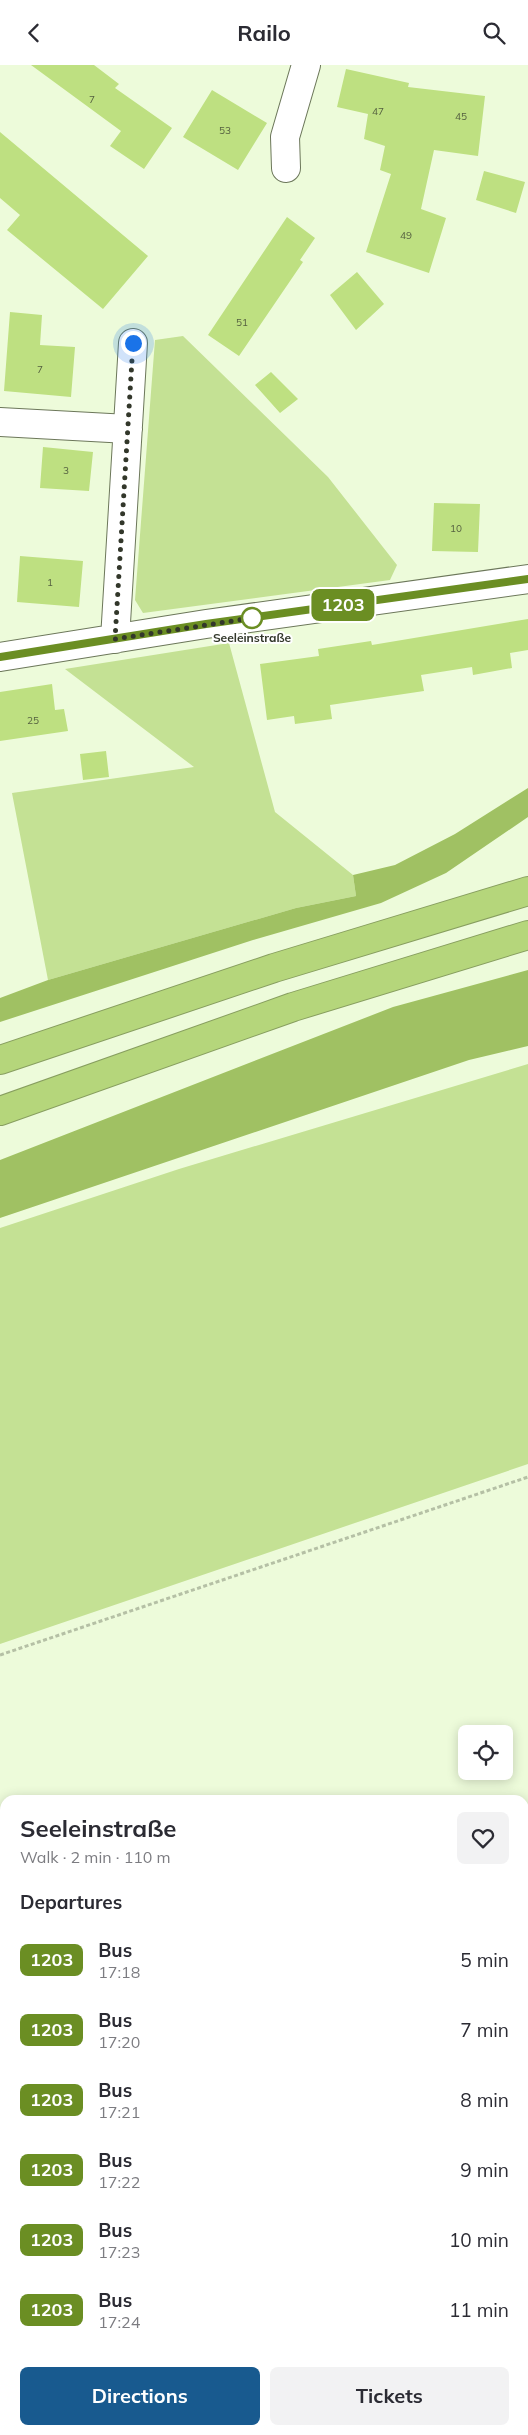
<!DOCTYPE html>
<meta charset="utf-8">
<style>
:root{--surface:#fff;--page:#f2f2f3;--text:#2b2b33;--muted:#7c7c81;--accent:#185a8f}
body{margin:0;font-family:Mulish,sans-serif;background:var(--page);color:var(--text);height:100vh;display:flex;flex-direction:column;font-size:19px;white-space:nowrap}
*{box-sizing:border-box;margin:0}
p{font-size:16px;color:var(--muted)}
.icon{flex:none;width:28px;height:28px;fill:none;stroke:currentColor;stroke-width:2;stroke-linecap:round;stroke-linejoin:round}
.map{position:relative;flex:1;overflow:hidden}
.details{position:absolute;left:0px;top:1730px;width:529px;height:640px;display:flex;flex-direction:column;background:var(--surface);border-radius:15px 15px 0 0;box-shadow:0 2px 12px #0003}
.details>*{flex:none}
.badge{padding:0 10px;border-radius:8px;font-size:18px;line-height:32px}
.controls{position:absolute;left:458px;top:1660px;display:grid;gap:10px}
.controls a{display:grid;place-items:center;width:55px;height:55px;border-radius:8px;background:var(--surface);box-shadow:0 2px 12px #0003;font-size:25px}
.you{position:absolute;width:25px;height:25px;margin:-12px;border:4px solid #fff;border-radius:50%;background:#1a73e8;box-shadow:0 0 0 8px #1a73e833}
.map>.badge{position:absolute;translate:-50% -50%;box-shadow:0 0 0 2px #fff}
h2{padding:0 20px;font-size:19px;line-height:45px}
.round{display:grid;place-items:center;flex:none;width:52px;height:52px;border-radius:8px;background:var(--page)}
.summary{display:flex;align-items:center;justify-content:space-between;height:85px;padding:0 20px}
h1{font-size:24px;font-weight:700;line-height:38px}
.cta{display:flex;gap:10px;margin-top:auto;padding:10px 20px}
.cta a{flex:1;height:58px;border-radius:8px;background:var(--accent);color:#fff;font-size:20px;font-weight:700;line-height:58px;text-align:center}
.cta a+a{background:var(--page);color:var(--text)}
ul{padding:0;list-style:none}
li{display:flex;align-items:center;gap:15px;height:70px;padding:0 20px}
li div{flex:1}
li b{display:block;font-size:19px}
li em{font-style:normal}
li .badge{min-width:55px;font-weight:700;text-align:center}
header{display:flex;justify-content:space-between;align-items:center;height:65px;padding:0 20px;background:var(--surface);font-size:22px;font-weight:700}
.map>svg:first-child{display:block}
.green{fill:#c4e194}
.forest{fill:#a0c163}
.building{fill:#bee081}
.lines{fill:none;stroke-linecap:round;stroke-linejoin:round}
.minor-casing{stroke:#6c775a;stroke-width:30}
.highway-casing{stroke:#879e5f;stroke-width:30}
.path{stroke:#b5c0a5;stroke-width:3;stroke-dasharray:4 2.5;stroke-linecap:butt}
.minor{stroke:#fff;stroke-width:28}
.highway{stroke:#b5d67b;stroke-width:28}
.line-casing{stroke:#fff;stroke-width:11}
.line{stroke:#6b8e23;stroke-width:8}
.walk{stroke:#32372a;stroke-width:5;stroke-dasharray:0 9}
.stop-dot{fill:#fff;stroke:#6b8e23;stroke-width:2.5}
.labels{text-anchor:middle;stroke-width:4;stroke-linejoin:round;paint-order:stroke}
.number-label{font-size:10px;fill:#556140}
.stop-label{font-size:12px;font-weight:bold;fill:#32372a;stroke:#fff}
</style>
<header><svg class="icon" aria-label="back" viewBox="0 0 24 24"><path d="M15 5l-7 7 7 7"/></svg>Railo<svg class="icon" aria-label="search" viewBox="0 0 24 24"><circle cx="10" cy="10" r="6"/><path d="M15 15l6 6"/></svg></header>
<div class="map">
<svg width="528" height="2370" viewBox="0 0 528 2370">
<rect width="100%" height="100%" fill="#edfbda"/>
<path class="green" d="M183,271L328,412L397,500L390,515L143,548L135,535L155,275Z
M229,578L275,747L353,810L356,831L296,843L48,915L12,728L194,702L65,604Z
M528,999V1399L0,1579V1163L179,1104Z"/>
<path class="forest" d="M528,723V752L446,808L381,838L253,875L0,957V933L48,915L296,843L356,831L353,810L395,800L455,769Z
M528,905V981L469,995L0,1153V1095L393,942Z"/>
<path class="building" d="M31,0H94L119,19L115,23L172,63L144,104L110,81L121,66Z
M346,4L409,18L408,22L485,31L478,91L434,85L421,144L446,153L429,208L366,187L391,109L380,105L385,81L364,74L368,49L337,42Z
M212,25L267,58L238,105L183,72Z
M0,67L148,191L103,244L7,165L20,150L0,133Z
M484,106L525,117L516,148L476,135Z
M287,152L315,173L300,195L303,197L239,291L208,270Z
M357,207L384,239L356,265L330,230Z
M10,247L42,250L40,280L75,282L71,332L4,326Z
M271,307L298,334L280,348L255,320Z
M43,382L93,387L89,426L40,423Z
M434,438L480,439L478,487L432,486Z
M20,491L83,496L79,542L17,537Z
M528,554V585L510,588L512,603L473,610L472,602L421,610L424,626L330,640L332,654L295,659L294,651L267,655L260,599L319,591L318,584L371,576L372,580Z
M52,619L55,645L64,644L68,666L0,676V627Z
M106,686L109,712L83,715L80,689Z"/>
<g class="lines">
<g class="minor-casing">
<path id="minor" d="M286,103L285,72L306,0
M0,357L128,364
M115,574L133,278
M0,592L206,559L528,514"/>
</g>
<g class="highway-casing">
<path id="highway" d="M0,995L274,903L528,826
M0,1046L293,942L528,870"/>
</g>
<path class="path" d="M0,1590L528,1412"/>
<use href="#minor" class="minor"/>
<use href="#highway" class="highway"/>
</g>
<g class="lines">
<g class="line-casing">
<path id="line" d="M0,592L206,559L528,514"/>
</g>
<use href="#line" class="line"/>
<path class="walk" d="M133,278L115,574L252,553"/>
</g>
<circle class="stop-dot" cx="252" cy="553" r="10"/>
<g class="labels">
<g class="number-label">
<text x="92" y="38">7</text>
<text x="378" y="50">47</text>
<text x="461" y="55">45</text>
<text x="225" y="69">53</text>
<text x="406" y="174">49</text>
<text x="242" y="261">51</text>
<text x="40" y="308">7</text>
<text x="66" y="409">3</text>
<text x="456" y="467">10</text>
<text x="50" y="521">1</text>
<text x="33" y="659">25</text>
</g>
<g class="stop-label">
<text x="252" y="577">Seeleinstraße</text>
</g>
</g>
</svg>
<div class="controls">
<a><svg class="icon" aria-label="locate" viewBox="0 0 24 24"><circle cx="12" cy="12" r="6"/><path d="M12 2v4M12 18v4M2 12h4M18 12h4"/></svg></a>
</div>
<div class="you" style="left:133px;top:278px"></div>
<b class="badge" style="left:343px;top:540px;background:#6b8e23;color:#fff">1203</b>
<section class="details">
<div class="summary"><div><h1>Seeleinstraße</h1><p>Walk · 2 min · 110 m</p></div><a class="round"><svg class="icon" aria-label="heart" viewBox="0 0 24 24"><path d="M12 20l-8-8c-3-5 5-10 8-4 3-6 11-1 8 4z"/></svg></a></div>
<h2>Departures</h2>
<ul>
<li><span class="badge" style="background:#6b8e23;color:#fff">1203</span><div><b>Bus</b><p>17:18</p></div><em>5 min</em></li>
<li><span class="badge" style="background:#6b8e23;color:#fff">1203</span><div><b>Bus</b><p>17:20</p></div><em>7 min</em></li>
<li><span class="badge" style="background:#6b8e23;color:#fff">1203</span><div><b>Bus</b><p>17:21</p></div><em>8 min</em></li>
<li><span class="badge" style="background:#6b8e23;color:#fff">1203</span><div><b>Bus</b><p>17:22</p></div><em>9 min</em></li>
<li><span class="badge" style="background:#6b8e23;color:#fff">1203</span><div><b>Bus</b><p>17:23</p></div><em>10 min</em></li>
<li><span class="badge" style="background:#6b8e23;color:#fff">1203</span><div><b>Bus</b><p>17:24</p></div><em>11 min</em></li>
</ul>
<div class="cta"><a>Directions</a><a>Tickets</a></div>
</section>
</div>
